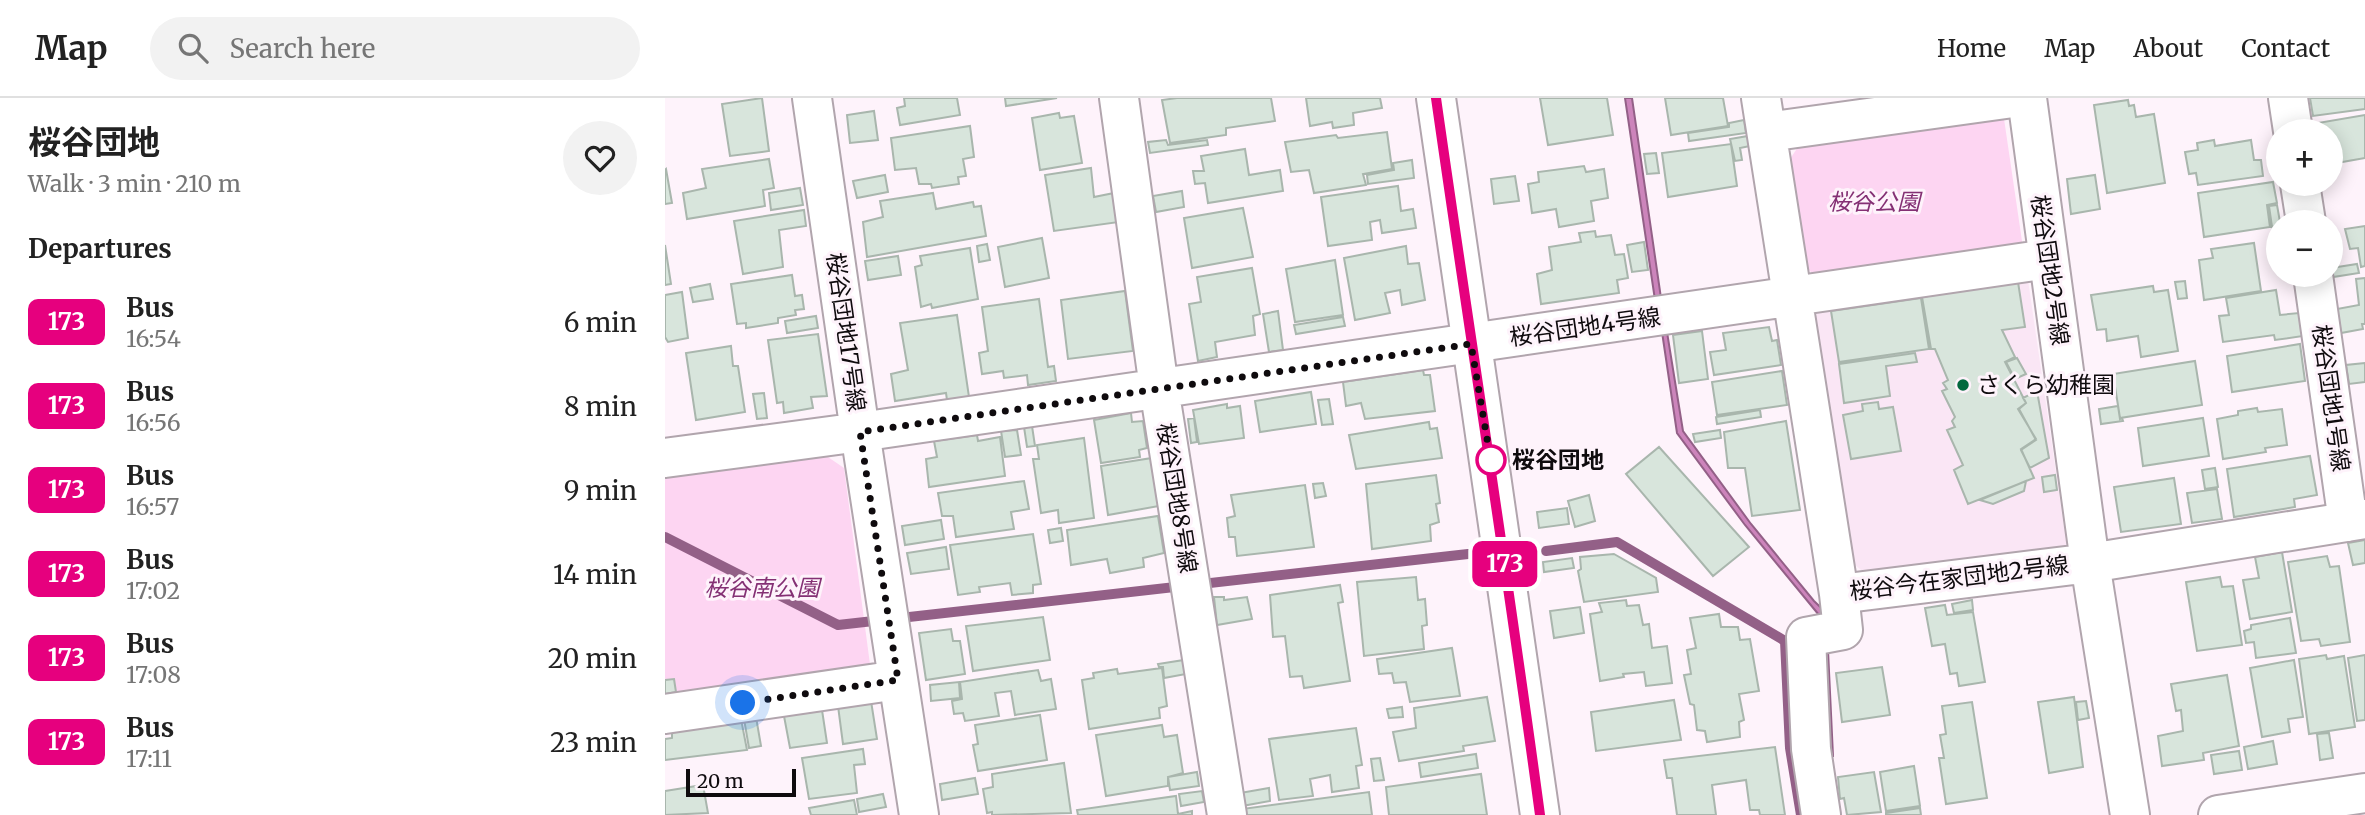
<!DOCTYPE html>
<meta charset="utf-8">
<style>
:root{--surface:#fff;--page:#f2f2f2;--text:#222;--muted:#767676;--line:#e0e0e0}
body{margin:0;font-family:Merriweather,"Noto Sans JP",serif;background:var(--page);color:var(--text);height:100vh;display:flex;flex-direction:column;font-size:26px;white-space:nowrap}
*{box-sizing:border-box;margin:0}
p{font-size:23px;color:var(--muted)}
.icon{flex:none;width:38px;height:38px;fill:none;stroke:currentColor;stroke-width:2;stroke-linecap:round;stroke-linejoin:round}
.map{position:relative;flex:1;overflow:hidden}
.panel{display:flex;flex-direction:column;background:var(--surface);width:665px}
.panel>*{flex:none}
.badge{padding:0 14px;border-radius:10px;font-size:24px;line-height:46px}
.tools{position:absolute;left:1601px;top:21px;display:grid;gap:14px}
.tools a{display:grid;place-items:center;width:77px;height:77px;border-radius:50%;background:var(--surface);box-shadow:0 4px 18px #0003;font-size:35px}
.scale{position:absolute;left:21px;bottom:18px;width:110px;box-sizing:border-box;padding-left:7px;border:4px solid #0f0b0e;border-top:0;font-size:19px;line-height:24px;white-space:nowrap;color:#0f0b0e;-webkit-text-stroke:5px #fef3fb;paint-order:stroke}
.you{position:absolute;width:35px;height:35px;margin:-18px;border:5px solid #fff;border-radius:50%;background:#1a73e8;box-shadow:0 0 0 10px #1a73e833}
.map>.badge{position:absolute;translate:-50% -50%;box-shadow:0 0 0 4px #fff}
h2{padding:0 28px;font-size:26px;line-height:63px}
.round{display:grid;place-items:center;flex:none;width:74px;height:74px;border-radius:37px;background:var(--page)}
.head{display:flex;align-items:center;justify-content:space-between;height:119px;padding:0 28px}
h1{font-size:33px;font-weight:700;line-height:52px}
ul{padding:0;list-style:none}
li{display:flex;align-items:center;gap:21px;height:84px;padding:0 28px}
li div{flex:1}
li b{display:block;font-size:26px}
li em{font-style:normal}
li .badge{min-width:77px;font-weight:700;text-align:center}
header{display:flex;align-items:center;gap:42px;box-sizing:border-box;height:98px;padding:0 35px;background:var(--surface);border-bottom:2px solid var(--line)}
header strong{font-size:33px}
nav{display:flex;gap:38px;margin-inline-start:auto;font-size:24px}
.search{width:490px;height:63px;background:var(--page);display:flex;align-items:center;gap:18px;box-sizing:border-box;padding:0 24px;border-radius:38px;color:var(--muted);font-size:26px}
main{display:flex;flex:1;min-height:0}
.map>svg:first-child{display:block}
.built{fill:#fae6f5}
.green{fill:#fdd5f2}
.water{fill:#cc84bb;stroke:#936087;stroke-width:2}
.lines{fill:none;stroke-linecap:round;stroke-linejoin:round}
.stream{stroke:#936087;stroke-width:10}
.building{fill:#d8e5dc;stroke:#a9b6ad;stroke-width:2}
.minor-casing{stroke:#b1a5ad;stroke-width:42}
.major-casing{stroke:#b1a5ad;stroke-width:42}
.minor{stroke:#fff;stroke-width:38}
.major{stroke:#fff;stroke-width:38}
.line-casing{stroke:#fff;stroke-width:16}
.line{stroke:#e6007e;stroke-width:10}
.walk{stroke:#0f0b0e;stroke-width:7;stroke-dasharray:0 12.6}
.poi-dot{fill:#03693f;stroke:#fef3fb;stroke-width:2.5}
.stop-dot{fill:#fff;stroke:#e6007e;stroke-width:3.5}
.labels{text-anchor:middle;stroke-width:6;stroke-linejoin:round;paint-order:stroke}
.park-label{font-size:23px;font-style:italic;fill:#843074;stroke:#fef3fb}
.street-label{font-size:23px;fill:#0f0b0e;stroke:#fef3fb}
.poi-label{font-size:23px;fill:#0f0b0e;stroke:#fef3fb;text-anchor:start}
.stop-label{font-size:23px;font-weight:bold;fill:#0f0b0e;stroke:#fef3fb;text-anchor:start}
</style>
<header>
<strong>Map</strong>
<div class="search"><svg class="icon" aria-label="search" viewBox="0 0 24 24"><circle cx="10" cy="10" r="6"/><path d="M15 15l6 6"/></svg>Search here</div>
<nav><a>Home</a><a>Map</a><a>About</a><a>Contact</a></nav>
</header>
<main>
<section class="panel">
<div class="head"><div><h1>桜谷団地</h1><p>Walk · 3 min · 210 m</p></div><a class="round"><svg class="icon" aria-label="heart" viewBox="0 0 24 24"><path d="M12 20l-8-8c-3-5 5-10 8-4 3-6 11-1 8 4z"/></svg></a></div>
<h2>Departures</h2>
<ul>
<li><span class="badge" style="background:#e6007e;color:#fff">173</span><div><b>Bus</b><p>16:54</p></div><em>6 min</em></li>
<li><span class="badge" style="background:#e6007e;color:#fff">173</span><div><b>Bus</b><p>16:56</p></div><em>8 min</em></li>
<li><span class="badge" style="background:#e6007e;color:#fff">173</span><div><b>Bus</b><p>16:57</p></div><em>9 min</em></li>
<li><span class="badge" style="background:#e6007e;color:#fff">173</span><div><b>Bus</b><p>17:02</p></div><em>14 min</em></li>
<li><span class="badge" style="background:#e6007e;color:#fff">173</span><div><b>Bus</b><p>17:08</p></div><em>20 min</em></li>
<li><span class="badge" style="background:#e6007e;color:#fff">173</span><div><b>Bus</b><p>17:11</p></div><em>23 min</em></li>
</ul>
</section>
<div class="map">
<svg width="1700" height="717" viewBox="0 0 1700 717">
<rect width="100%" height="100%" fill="#fef3fb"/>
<path class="built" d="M1362,175L1402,450L1206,480L1184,462L1148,224L1158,205Z"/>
<path class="green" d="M1338,14L1358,150L1155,183L1140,168L1123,64L1135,46Z
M160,357L179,370L206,574L0,603V379Z"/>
<path class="water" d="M960,0H967L996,200L990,202Z
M997,234H1002L1018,333L1086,426L1149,503L1171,524L1163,552L1168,658H1161L1154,517L1080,427L1012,335Z"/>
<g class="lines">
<path class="stream" d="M0,439L173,527L803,456
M881,453L952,444L1120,543L1125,650L1136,717"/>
</g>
<path class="building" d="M97,0L104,53L65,58L57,6Z
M239,0H292L295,17L235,27L232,10L240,8Z
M340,0H392L341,8Z
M512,0H606L610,23L561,30V37L505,45L497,2Z
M641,0H715L717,10L688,15L689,27L668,30L667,24L645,28Z
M875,0H942L948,37L883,47Z
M1000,0H1058L1063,28L1006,37Z
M1645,0H1700V11L1648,18Z
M1463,2L1464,8L1469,7L1471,19L1489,16L1500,85L1442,95L1429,7Z
M209,13L213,42L185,45L182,17Z
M394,15L395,20L409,18L417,65L375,72L367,20Z
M1700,17V60L1666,66V33H1648L1647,26Z
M1079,22L1081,35L1024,43L1023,35L1064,29V25Z
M305,28L309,59L298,61L301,78L293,79L294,86L267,90L266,86H254L251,70L230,72L226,40Z
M722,34L727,71L698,76L701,87L649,95L644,72L626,74L620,44L671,37L673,40Z
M1083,38L1085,48L1075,50L1077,62L1070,63L1065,41Z
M501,42L503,47L542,42L543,47L485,55L483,44Z
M1549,42L1550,48L1586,42L1589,62H1596L1598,78L1533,87L1531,75L1524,76L1520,54L1533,52L1532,45Z
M1066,46L1072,88L1003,99L997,55Z
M580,51L584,77L615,72L618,93L543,105L540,85L530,86L528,73H539L536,58Z
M991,55L994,75L982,76L979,56Z
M104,61L109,90L98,92L100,108L22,121L18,95L41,90L37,71Z
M747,62L749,80L703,86L702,77L729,72L728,65Z
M919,68L921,74L939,71L943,100L926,103L929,123L894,129L891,111L867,115L863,86L874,84L873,74Z
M426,70L429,99L449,95L454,124L389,133L380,77Z
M1,71L7,105L0,106V72Z
M220,77L223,94L192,100L188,83Z
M1430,77L1435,111L1406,116L1402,81Z
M850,78L854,103L829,106L826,81Z
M1608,84L1612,105L1602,107L1605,129L1539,139L1533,95Z
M733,88L736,113L748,111L751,130L717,135L715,122L705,124L707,142L663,148L656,99Z
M135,90L138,107L106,112L104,95Z
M517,93L519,109L491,114L488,98Z
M268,95L271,111L308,104L309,109L316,108L321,138L202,159L198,124L218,119L215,103Z
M1612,107L1615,124L1614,128L1607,129L1604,108Z
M578,110L588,159L527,170L519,120Z
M139,112L141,128L114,132L118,169L78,176L69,123Z
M1700,128V168L1696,169L1693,150L1685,151L1680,131Z
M930,133L931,139L946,137L950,157L959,156L963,180L952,182L954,195L876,206L872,176L887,172L884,149L916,144L914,135Z
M377,140L384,180L340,189L333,149Z
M979,144L983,172L967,174L962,147Z
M1589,145L1596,193L1539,202L1534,162L1548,160L1546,151Z
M322,146L325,162L314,164L312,148Z
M0,147L6,186L0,187Z
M741,148L743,166L754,165L760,202L737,207L735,192L720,195L725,215L690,222L679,160Z
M305,150L313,201L267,210L266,206L256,209L250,169L257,167L255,158Z
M233,158L236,177L203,182L200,163Z
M670,162L678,217L630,224L621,171Z
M1692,166L1694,175L1668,179L1666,170Z
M587,170L595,216L588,218L590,237L550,244L552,259L533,263L524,206L536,204L532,179Z
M127,177L130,198L137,197L139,211L130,212L131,217L113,220V225L81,230V225L72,226L66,186Z
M1700,180V226H1697L1698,231L1676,235L1672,211L1694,207L1691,181Z
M1520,183L1522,200L1513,201L1510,184Z
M1353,184L1360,229L1337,232L1350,259L1340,264L1361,305L1353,311L1371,341L1356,351L1369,380L1303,406L1289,372L1298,367L1282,332L1290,329L1287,323L1290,319L1277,293L1282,291L1278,285L1283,282L1270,251H1266L1257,199Z
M45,186L48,201L28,204L25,190Z
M1488,188L1489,194L1503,192L1513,253L1476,259L1473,238L1442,243L1441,231L1432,232L1426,197Z
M1611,192L1615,217L1634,215L1638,238L1610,242L1609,237L1558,244L1554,218L1564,217L1561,200Z
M460,193L468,253L403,261L396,202Z
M17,194L23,240L3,244L0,239V197Z
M1256,200L1264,251L1174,264L1166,213Z
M374,201L383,269L389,268L391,283L363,287L362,277L339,280L338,273L317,276L314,255L323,253L317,209Z
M613,213L618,252L604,254L598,216Z
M292,217L304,299L282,302L281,295L230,303L226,276L243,272L235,225Z
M151,218L153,230L122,235L120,223Z
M678,219L680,228L631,236L629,227Z
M1104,229L1107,243L1112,242L1116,267L1049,277L1045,254L1061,252L1058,235Z
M1037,233L1043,281L1014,285L1008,237Z
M153,236L162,298L146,299L148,310L119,315L118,304L112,305L103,242Z
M1635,246L1640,283L1567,294L1562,258Z
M66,248L68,268H73L80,314L31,322L21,255Z
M1250,255L1252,264L1221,268L1225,298L1179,305L1174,266Z
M1352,260L1361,276L1350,281L1341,264Z
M1530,263L1537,307L1455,320L1448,276Z
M1700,265V284L1684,286L1681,267Z
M758,272L759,277H765L770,313L700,321L696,305L681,308L678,284Z
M1117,273L1122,307L1052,317L1047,284Z
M1372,293L1384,360L1365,370L1356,352L1371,342L1354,311L1361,305L1358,300Z
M646,294L651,326L595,334L590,303Z
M99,295L102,320L92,321L88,296Z
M664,301L668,326L657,327L653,302Z
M1213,304L1214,311L1228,309L1236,353L1186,361L1178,317L1198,313L1197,306Z
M562,306V310L575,308L579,340L534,346L528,312Z
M1453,308L1455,321L1457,320L1458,323L1436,326L1434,311Z
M1592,310L1593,314L1617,311L1622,347L1600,350L1601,354L1558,361L1552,321L1573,317V313Z
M1095,312L1096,319L1052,326L1051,319Z
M466,315L467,324L478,323L482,350L474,352L475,359L436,365L429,322Z
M529,320L532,344L526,345L523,321Z
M1538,320L1544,358L1478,368L1473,330Z
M1121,323L1135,412L1087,418L1080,370H1063L1059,334Z
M764,324L765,331L772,330L777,360L691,371L684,337Z
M367,328L370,348L362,349L359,329Z
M352,332L356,357L340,359L336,333Z
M1055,332L1056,340L1030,344L1028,336Z
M312,337L313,343L335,339L340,378L264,389L261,361L272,359L269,343Z
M419,340L429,420L394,425L393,412L376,415L368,361H374L372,347Z
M994,349L1084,449L1048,478L961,376Z
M1645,358L1652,397L1629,401L1630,409L1569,419L1562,371Z
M487,360L494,408L443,417L436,368Z
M1550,370L1553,389L1540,391L1537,372Z
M771,377L775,405L771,406L774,424L765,427L766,443L707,451L701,386Z
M1390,377L1392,392L1379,394L1377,379Z
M1509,380L1516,426L1456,434L1449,389Z
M359,383L364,411L346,414L349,431L291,439L288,418H277L273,395Z
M1361,383L1359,393L1328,406L1315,402Z
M658,385L661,398L650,400L648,386Z
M640,387L649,449L572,458L570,439H564L562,420L570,418L566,397Z
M1552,391L1557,421L1527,425L1522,395Z
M924,397L930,423L910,429L903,403Z
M902,410L904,426L874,430L872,414Z
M493,418L499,455L478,460L479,469L445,475L442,461L406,467L402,432Z
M276,422L279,441L240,447L237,428Z
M396,430L398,443L385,445L383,432Z
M368,436L376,486L368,487V495L347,497L345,485L314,489L315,494L293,497L285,447Z
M1700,442V465L1688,467L1683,445Z
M281,449L284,471L246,476L242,455Z
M1617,454L1627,514L1585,521L1578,482L1594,480L1590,459Z
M949,456L991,480L993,494L919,504L913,473L916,471L915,459Z
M1662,458L1665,469L1674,468L1685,544L1656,548L1654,541L1636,543L1623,464Z
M907,460L909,470L879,474L878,464Z
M751,479L753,502L760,501L762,527L757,528L759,551L699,558L692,484Z
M1555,479L1557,489L1568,488L1577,547L1532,553L1521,484Z
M675,487L678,504L673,505L685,583L639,590L637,578L625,579L620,538L608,539L605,497Z
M549,499H559V502L582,499L587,521L552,527Z
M961,502L962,508L974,507L978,527L984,526L987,550L1002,548L1007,585L981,588L979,574L958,576L959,579L935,583L925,516L937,514L934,505Z
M1307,502L1308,512L1289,515L1287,506Z
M1280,507L1282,517L1308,514L1320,584L1294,588L1292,575L1285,576L1280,546L1267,548L1260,510Z
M915,509L919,535L889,540L885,513Z
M1054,516L1056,529H1073L1075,542L1085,541L1094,593L1074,596L1079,622L1074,624L1075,639L1042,644L1040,633L1032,632L1029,607L1025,606L1019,577L1026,576L1022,552L1031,550L1025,520Z
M378,519L385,562L308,573L301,528Z
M1625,520L1631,555L1591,560L1589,544L1581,545L1579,533L1586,531V527Z
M286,531L288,543H295L300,576L261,582L254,535Z
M787,550L795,598L745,604L741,584L729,585L727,575L714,576L712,561Z
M1661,557L1662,561L1679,558L1690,629L1644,636L1634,561Z
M1700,557V622L1692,623L1683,560Z
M519,562L521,576L499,580L498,569H494L493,566Z
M1629,562L1638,619L1623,621L1625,634L1597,639L1585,570Z
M1217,569L1225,617L1177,624L1171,575Z
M497,570L502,608L494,610L495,620L424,631L417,582L429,580L428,575L452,571L453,576Z
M373,572L376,583L386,581L391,611L350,617L346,593L330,595L334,618L300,623L298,615L289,616L287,603L297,601L295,584Z
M1562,577L1574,648L1538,655L1539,662L1497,668L1493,638L1518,633L1516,612L1511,613L1506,586Z
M9,581L11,594L0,596V582Z
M294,584L295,600L266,603L265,587Z
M822,599L830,643L798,648L799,653L734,663L728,634L751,630L749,610Z
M1409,599L1418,669L1384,675L1373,604Z
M1009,602L1016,642L931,653L926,614Z
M206,603L212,641L178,646L173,608Z
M1421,603L1424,620L1413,622L1411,604Z
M1307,604L1322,700L1281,706L1274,660H1279L1275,637L1281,636L1277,608Z
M737,609L738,619L724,620L722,611Z
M157,612L162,645L125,650L119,618Z
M375,617L382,662L313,673L308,647L313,646L310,627Z
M91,619L96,648L84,650L79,621Z
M76,621L82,652L0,662V641L7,640V632Z
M497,627L499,639L512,637L518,675L503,679V688L441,698L431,637Z
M691,630L697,667L691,668L694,690L667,694L665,677L645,681L648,698L614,702L604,641Z
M1664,635L1668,660L1655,662L1652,636Z
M1608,643L1612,666L1583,671L1579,649Z
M1110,649L1120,717H1095L1094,712H1085L1081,682L1047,687L1051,717H1012L1007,680H1002L999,662Z
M198,651L200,666L189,667L192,695L144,701L137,660Z
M1574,653L1577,672L1549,676L1546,657Z
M811,656L813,670L756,679L754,665Z
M715,660L719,682L709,683L706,661Z
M399,665L406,715L327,717V714L322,715L318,691L328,689L327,676Z
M1249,668L1255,708L1221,713L1215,674Z
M532,674L534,688L505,692L503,679Z
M1209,674L1216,714L1182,717L1179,700L1175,701L1173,679Z
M816,676L822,717H724L721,689Z
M310,680L313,696L277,702L275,686Z
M38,687L43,715L0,717V693Z
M604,690L605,703L577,708L575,695Z
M537,693L539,704L516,708L514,696Z
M704,694L707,717H578L577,711Z
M218,696L221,709L194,714L192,701Z
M511,698L513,716L527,713V717H413L412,712Z
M189,702L192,717H146L144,710Z
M1255,710L1256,717H1221V715Z"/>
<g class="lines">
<g class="minor-casing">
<path id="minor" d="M147,0L195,334L254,717
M454,0L494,290L562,717
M1096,0L1174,496L1425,465L1700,421
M1362,0L1425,465L1465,717
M1623,0L1628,33
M1102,34L1348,0
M1635,86L1641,124
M1648,177L1683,424
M0,360L195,334L1383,161
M0,616L233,582
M1156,717L1146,651L1141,539L1178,532L1174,496"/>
</g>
<g class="major-casing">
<path id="major" d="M771,0C805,239 842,478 875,717
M1553,717L1700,695"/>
</g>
<use href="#minor" class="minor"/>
<use href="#major" class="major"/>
</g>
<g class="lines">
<g class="line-casing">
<path id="line" d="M771,0C805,239 843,478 875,717"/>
</g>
<use href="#line" class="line"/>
<path class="walk" d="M78,605L233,582L195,334L806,246L826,364V362"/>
</g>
<circle class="poi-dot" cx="1298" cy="287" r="7"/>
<circle class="stop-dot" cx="826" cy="362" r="14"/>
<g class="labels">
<g class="park-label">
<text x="1209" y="112">桜谷公園</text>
<text x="97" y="498">桜谷南公園</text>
</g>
<g class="street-label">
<text transform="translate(1385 172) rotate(82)" y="8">桜谷団地2号線</text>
<text transform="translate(920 229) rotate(-8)" y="8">桜谷団地4号線</text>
<text transform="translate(181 234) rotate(82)" y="8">桜谷団地17号線</text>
<text transform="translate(1666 300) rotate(82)" y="8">桜谷団地1号線</text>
<text transform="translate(512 400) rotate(81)" y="8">桜谷団地8号線</text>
<text transform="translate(1294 480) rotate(-7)" y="8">桜谷今在家団地2号線</text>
</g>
<g class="poi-label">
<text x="1312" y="295">さくら幼稚園</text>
</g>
<g class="stop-label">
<text x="847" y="370">桜谷団地</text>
</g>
</g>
</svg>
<div class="tools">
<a>+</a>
<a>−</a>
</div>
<div class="scale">20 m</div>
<div class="you" style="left:78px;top:605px"></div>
<b class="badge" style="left:840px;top:466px;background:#e6007e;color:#fff">173</b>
</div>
</main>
